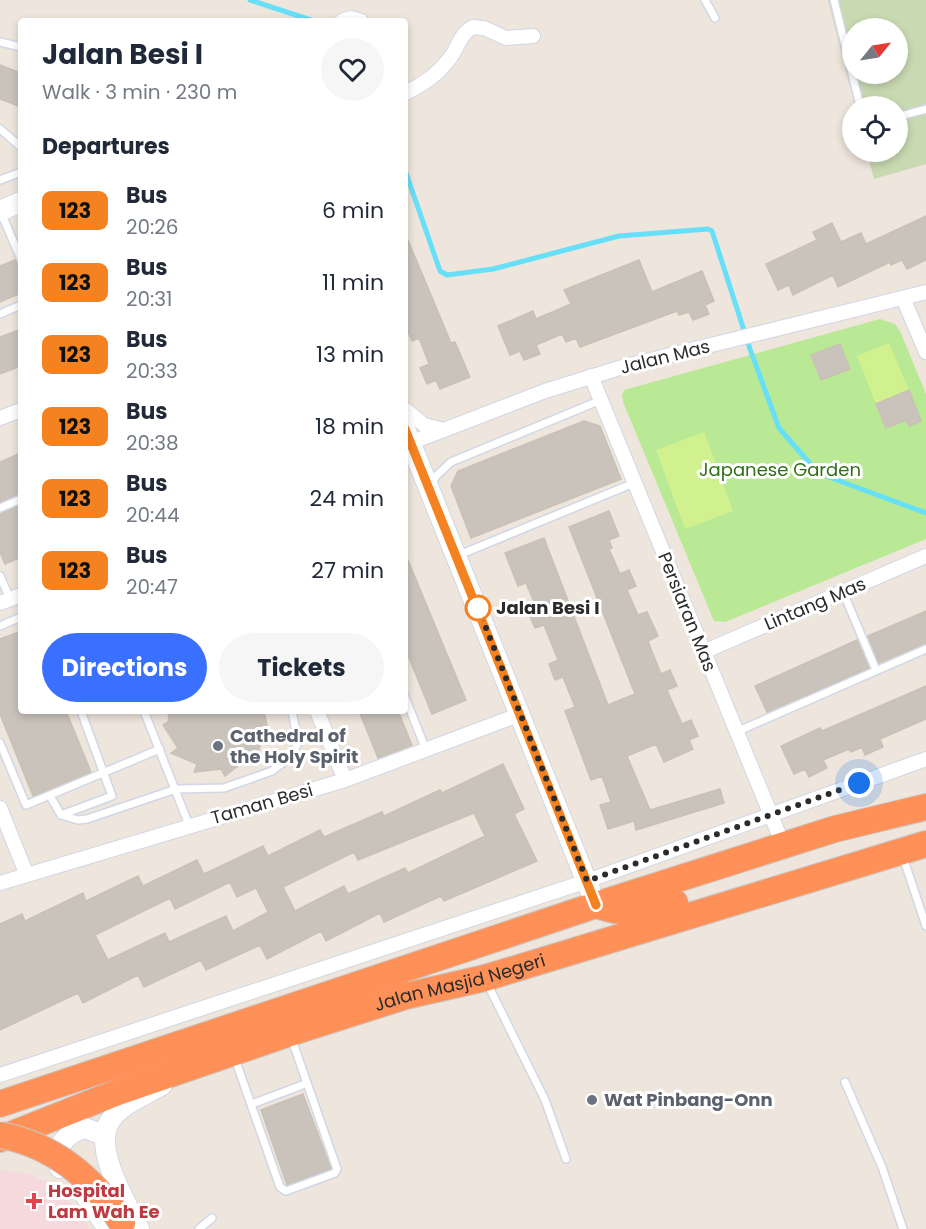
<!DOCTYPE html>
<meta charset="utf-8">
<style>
:root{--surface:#fff;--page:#f6f6f7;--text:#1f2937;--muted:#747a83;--accent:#3970ff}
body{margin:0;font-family:Poppins,sans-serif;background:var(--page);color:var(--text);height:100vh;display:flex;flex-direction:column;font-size:22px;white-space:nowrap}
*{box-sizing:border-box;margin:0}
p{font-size:20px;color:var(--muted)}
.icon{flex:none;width:33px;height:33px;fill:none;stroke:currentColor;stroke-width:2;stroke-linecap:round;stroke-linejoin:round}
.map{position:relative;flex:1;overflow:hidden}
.panel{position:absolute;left:18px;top:18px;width:390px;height:696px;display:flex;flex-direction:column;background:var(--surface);border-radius:6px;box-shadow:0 3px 9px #0003}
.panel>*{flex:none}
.badge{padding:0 12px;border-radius:9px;font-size:21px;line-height:39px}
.needle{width:39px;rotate:60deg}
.fabs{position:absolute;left:842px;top:18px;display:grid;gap:12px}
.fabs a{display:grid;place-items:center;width:66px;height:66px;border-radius:50%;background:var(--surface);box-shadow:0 3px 9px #0003;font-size:30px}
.you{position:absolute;width:30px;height:30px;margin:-15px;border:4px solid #fff;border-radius:50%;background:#1a73e8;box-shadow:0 0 0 9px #1a73e833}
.map>.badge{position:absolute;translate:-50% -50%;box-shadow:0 0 0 3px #fff}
h2{padding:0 24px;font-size:22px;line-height:54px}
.round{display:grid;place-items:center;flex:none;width:63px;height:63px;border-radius:32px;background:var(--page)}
.headline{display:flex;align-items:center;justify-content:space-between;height:102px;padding:0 24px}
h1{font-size:28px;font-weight:700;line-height:45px}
.cta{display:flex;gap:12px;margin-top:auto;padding:12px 24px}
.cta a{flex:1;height:69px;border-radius:36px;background:var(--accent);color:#fff;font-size:24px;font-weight:700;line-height:69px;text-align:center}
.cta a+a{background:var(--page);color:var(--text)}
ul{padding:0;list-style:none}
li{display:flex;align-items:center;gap:18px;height:72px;padding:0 24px}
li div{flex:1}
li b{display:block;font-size:22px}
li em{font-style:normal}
li .badge{min-width:66px;font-weight:700;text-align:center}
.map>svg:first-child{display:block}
.medical{fill:#f5d9dd}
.green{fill:#b9e994}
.cemetery{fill:#c9dab2;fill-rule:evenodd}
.pitch{fill:#d1f18f}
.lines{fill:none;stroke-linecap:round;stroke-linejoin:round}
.stream{stroke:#67dff8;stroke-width:5}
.building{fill:#c9c3bb;stroke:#cac1b6;stroke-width:1.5;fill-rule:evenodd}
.lane-casing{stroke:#d1d7e5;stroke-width:10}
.street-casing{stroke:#d1d7e5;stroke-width:16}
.secondary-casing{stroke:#d1d7e5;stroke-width:22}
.highway-casing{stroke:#c8c8c8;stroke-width:28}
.lane{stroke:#fff;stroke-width:7}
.street{stroke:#fff;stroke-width:14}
.secondary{stroke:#fff;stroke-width:20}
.highway{stroke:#ff9057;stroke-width:26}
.highway-bridge-casing{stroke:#c8c8c8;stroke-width:28;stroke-linecap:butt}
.highway-bridge{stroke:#ff9057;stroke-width:26}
.line-casing{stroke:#fff;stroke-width:14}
.line{stroke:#f58220;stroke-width:9}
.walk{stroke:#2b2b2b;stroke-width:6;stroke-dasharray:0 10.8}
.stop-dot{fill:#fff;stroke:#f58220;stroke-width:3}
.worship-dot{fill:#6b7280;stroke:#fff;stroke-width:2}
.health-dot{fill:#e0444e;stroke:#fff;stroke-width:2}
.labels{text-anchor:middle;stroke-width:6;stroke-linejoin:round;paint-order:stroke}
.street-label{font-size:18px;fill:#2b2b2b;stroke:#fff}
.park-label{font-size:18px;fill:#2f6f14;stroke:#fff}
.stop-label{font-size:18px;font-weight:bold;fill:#2b2b2b;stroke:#fff;text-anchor:start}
.worship-label{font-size:18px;font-weight:bold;fill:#5b616d;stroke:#fff;text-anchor:start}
.health-label{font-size:18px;font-weight:bold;fill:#be3a42;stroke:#fff;text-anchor:start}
</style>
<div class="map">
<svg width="926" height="1229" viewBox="0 0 926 1229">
<rect width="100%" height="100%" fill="#eee5dc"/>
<path class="medical" d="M0,1170L30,1174L55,1186L82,1215L89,1229H0Z"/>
<path class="green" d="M880,319L895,324L900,331L926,394V539L725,622L714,621L623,402L622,395L624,390Z"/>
<path class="cemetery" d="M828,0H926V164L874,179L867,152H897V106H855ZM852,28H897V74H852Z"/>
<path class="pitch" d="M889,343L909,390L876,404L857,356Z
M704,432L733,511L685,529L656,450Z"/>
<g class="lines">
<path class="stream" d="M250,0L314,21
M405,170L440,271L447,275L493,269L619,236L708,229L712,231L750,349L779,428L818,473L926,513"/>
</g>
<path class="building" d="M0,65L21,73V107L0,99Z
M926,216V260L907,269L902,260L891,265L890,262L838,287L833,275L793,295L789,285L778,290L766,264L817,240L813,232L832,223L841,242L861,233L866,244Z
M405,233L451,343L455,342L470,377L440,389L436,380L427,384L420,368L429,364L419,338L412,341L405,325Z
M15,260L21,271V293L0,302V266Z
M639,260L652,292L702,271L714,301L705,305L709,314L693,320L689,312L679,315L677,311L580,347L576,338L566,342L562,334L536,345L540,354L524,360L520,351L510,355L498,326L533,311L536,319L571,304L564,290Z
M21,329V366L0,374V337Z
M840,344L850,369L821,380L811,355Z
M909,390L921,421L909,426L906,420L886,428L876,404Z
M584,421L600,426L621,479L471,538L451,486L458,471Z
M21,453V493L0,502V462Z
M21,505V557L5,564L0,552V514Z
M609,511L619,536L609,540L612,548L609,549L620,574L629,570L636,586L627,590L638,615L647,612L658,636L648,641L651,649L661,674L670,670L677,686L667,690L682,724L691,720L698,736L689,740L693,749L664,762L656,744L627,756L650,810L720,789L724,803L636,830L634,821L608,829L600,805L611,802L602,776L591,780L565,711L575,707L563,677L555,680L549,664L558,660L544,625L535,628L528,612L537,609L526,583L518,586L505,553L544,538L608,705L635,694L569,527Z
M405,553L466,700L432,714L405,648Z
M926,611V643L879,663L868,636Z
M21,631V711H66L91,772L33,796L0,714V639Z
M857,640L869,668L767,712L755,686Z
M926,686V719L880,739L883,747L865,755L862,747L851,752L849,749L823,760L827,768L809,777L805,769L794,774L781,746L820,728L822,731Z
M168,711H264L270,741L261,743L255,762L244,761L225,776L221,769L194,772L197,764L171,753L178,748L163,725L169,721Z
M359,711H398L412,745L378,758Z
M503,764L524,809L514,814L537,861L444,901L441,896L384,922L380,913L326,941L321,931L267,959L260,945L206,970L201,960L144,987L138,975L83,1003L78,993L0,1030V924L22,914L25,921L83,893L86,901L138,876L143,886L197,860L204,874L263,846L268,856L320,830L324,837L382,812L384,816L440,790L442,793ZM474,813L485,836L408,873L405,868L348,894L344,886L295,911L283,887L354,852L358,860ZM230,882L237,897L256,888L268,912L233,931L226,916L169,942L165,933L108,960L95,935L170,898L175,909Z
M303,1094L331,1169L287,1185L261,1110Z"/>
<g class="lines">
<g class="lane-casing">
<path id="lane" d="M705,0L715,18
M834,0L860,106
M0,42L21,47
M897,117L926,109
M0,129L21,147
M0,180L21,172
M1,213L21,259
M0,314L21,305
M433,484L435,477L451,462L601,400
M0,508L21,499
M459,555L634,483
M0,576L10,599
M843,592L876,670
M0,626L21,617
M405,697L426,750
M144,711L189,825
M736,732L926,649
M0,743L26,805L160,749
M50,796L61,815L78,820L87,819L176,789L224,788L272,771L293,755L298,742L292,711
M61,815L112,796L81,711
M903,857L926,926
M487,983L545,1100L566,1159
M234,1056L280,1187L286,1191L335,1173L337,1169L291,1037
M845,1082L882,1167L903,1229
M252,1104L305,1084
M199,1229L212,1218"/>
</g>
<g class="street-casing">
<path id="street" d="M342,21L351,18L361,21
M405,93C423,85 438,74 450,58C458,47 461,33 473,27L484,28L506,38L533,36
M903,298L926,352
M591,376L784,847
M405,409L424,425L444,430
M0,418L21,410
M410,443L545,391L626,366L926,292
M0,603L21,595
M703,652L926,556
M317,711L345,780
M0,808L26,873
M0,883L345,780L521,714
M0,1075L587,881L926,759"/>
</g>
<g class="secondary-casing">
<path id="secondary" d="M0,211L21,202
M405,429L596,905
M60,1168C52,1148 66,1133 85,1128L103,1135
M81,1189L108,1229
M139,1229C126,1202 90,1145 112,1118C124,1103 145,1095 162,1085"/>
</g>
<g class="highway-casing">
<g id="highway">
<path d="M600,906C627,916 648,912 675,903"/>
<path d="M0,1104L596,905L835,829L926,807"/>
<path id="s1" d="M0,1139L118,1092L290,1033L406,996L485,978L926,844"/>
</g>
</g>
<use href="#lane" class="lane"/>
<use href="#street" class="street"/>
<use href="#secondary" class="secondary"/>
<use href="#highway" class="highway"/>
<g class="highway-bridge-casing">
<path id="highway-bridge" d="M0,1135C53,1145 94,1178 122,1223"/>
</g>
<use href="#highway-bridge" class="highway-bridge"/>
</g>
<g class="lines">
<g class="line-casing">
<path id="line" d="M405,429L596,905"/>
</g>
<use href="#line" class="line"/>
<path class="walk" d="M478,608L587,881L859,783"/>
</g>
<circle class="stop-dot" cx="478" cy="608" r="12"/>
<g class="worship-dot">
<circle cx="218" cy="746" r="6"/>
<circle cx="592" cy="1100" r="6"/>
</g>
<path class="health-dot" d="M31 1192h6v6h6v6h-6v6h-6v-6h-6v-6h6z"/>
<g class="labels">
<g class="street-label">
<text transform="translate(665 357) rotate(-14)" y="6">Jalan Mas</text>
<text transform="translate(815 604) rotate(-23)" y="6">Lintang Mas</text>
<text transform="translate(687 612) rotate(68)" y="6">Persiaran Mas</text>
<text transform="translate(262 804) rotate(-16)" y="6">Taman Besi</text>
<text dy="6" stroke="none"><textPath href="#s1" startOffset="486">Jalan Masjid Negeri</textPath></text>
</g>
<g class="park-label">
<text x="780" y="476">Japanese Garden</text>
</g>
<g class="stop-label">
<text x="496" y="614">Jalan Besi I</text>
</g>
<g class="worship-label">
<text x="230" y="742">Cathedral of<tspan x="230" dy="21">the Holy Spirit</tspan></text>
<text x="604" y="1106">Wat Pinbang-Onn</text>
</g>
<g class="health-label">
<text x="48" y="1197">Hospital<tspan x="48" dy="21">Lam Wah Ee</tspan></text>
</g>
</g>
</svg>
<div class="fabs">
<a><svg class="needle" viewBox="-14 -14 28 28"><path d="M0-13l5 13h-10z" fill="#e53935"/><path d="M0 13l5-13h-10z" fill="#747a83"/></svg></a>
<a><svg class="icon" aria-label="locate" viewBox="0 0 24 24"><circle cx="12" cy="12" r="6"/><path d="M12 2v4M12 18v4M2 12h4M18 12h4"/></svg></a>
</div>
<div class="you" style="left:859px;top:783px"></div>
<section class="panel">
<div class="headline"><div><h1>Jalan Besi I</h1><p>Walk · 3 min · 230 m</p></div><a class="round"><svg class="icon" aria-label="heart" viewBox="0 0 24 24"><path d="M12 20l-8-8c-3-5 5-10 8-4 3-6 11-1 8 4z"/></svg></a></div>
<h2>Departures</h2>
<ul>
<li><span class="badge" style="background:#f58220;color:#111">123</span><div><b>Bus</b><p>20:26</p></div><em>6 min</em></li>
<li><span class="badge" style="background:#f58220;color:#111">123</span><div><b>Bus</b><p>20:31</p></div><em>11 min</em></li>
<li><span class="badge" style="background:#f58220;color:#111">123</span><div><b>Bus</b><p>20:33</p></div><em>13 min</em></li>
<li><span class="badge" style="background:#f58220;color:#111">123</span><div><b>Bus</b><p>20:38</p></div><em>18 min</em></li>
<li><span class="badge" style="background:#f58220;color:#111">123</span><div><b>Bus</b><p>20:44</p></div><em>24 min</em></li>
<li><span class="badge" style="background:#f58220;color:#111">123</span><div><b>Bus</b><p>20:47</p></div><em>27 min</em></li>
</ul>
<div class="cta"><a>Directions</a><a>Tickets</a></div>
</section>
</div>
